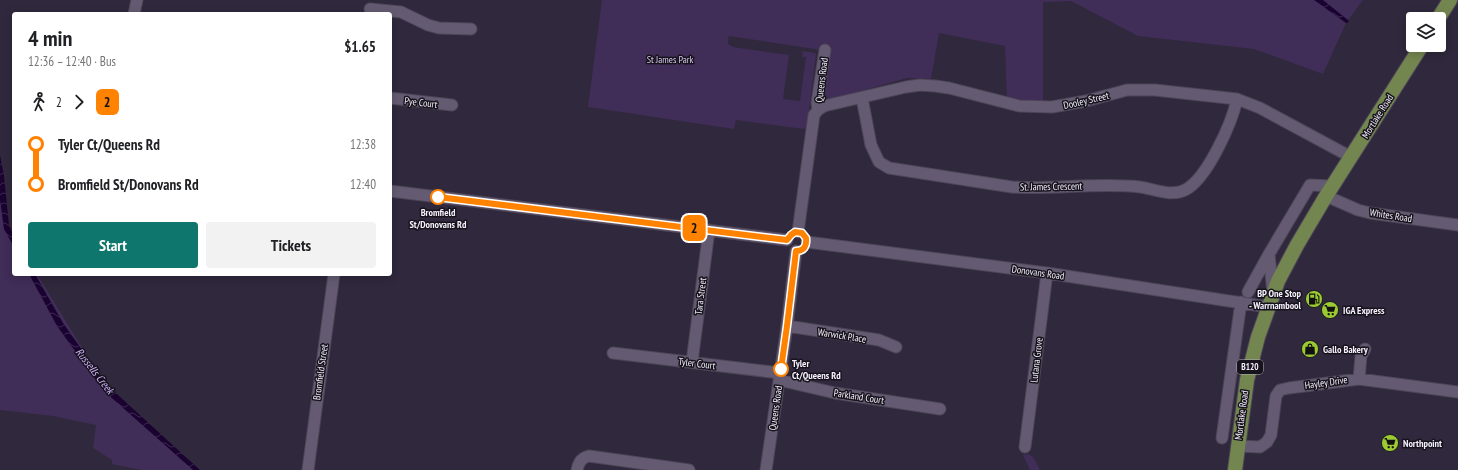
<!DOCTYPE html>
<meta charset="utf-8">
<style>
:root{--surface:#fff;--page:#f2f2f2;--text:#202124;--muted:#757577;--accent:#0f766e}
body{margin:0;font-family:"PT Sans Narrow",sans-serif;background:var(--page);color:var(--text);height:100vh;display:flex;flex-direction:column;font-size:15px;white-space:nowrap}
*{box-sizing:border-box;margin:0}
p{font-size:13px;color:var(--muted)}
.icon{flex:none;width:22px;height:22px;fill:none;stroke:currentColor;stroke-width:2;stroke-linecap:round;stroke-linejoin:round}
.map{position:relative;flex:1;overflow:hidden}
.sheet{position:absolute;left:12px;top:12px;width:380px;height:264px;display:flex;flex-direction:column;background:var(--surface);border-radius:4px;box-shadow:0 2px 10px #0003}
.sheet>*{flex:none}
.badge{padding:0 8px;border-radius:6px;font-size:14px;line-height:26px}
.buttons{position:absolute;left:1406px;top:12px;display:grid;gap:8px}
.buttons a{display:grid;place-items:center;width:40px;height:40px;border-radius:4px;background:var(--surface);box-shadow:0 2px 10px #0003;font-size:20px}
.map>.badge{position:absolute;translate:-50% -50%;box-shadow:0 0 0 2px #fff}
.legs{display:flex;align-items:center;gap:6px;height:44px;padding:0 16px;font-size:13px}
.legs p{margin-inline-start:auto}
.summary{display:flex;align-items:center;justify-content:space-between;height:68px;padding:0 16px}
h1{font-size:22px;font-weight:600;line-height:30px}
.primary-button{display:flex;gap:8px;margin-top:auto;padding:8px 16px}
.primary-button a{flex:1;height:46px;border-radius:4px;background:var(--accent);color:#fff;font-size:16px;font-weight:600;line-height:46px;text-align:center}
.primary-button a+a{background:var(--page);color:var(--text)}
ul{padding:0 16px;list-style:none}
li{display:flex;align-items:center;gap:14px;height:40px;font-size:15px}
li i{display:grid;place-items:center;width:6px;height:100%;margin:0 5px;background:currentColor}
li i::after{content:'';width:10px;height:10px;margin:-5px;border:3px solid;border-radius:50%;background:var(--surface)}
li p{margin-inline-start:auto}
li:first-child i{background:linear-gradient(#0000 50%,currentColor 0)}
li:last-child i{background:linear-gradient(currentColor 50%,#0000 0)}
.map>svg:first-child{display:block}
.park{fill:#402d58}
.water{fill:url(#water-waves)}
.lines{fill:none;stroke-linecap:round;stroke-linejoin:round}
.minor-casing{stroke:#4d4657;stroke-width:13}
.major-casing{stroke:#4d4657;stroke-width:16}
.minor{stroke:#645b72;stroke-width:11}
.major{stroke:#748650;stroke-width:14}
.line-1-casing{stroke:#fff;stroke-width:9}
.line-1{stroke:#ff8200;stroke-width:6}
.stop-1-dot{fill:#fff;stroke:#ff8200;stroke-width:2}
.labels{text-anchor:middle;stroke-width:3;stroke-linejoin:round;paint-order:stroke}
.shield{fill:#16131c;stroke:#b2aeba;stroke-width:1}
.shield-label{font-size:9px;font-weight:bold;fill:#f5f0fd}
.park-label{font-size:10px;fill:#dbccf3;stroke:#16131c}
.street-label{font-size:10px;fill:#f5f0fd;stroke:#16131c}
.stop-label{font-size:10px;font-weight:bold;fill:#f5f0fd;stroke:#16131c}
.poi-label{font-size:10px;font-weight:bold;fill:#f5f0fd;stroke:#16131c;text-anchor:start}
.water-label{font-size:11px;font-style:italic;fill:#cfb0fd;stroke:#16131c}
</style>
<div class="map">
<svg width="1458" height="470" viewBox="0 0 1458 470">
<defs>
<pattern id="water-waves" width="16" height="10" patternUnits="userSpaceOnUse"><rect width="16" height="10" fill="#1a0231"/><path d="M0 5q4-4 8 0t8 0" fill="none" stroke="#3c2750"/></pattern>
</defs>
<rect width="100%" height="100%" fill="#30283c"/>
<path class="park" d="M602,0H1363L1346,23L1323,74L1254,49L1138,36L1071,1L1043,2V107L1007,103L1005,46L939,33L931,79L907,78L850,94L828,99L822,89L827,51L729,36L728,40V44L733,47L789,55L783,99L800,101L806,57H802L803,51L815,53L816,55L807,126L804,129L736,120L734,129L588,107Z
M0,168L7,224L14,236V274H37L106,387L197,470H142L112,464V460L93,448L96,425L53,416L0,410Z
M1028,454L1033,457L1040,470H1030L1023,455Z"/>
<path class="water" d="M1314,0H1323L1348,20L1349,23H1346Z
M0,155L4,176L9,225L14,236V247L4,229L0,200Z
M29,274H35L63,323L107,385L200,470H193L104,391L57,326Z"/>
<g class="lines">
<g class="minor-casing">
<path id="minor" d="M370,9L401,12L428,25L439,28L471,29
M134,14L137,0
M390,98L452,105
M862,98L871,145L879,162L889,168L1012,187C1054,190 1097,182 1140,187C1154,189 1171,197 1185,190C1207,179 1232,123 1237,99
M818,110L817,103L825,50
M390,191L787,240
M1326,196L1358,210L1370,213L1458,225
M798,232L814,115L818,110L824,106L906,87L920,85L935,86L949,88L1019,106L1052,107L1086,101L1127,90H1155L1237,99L1260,108L1351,157
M807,242L1047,273L1268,307
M1269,254L1273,293
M1248,292L1269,254L1310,185L1332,186
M787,326L879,340L896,347
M613,353L780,373
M692,362L709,230
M1359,379L1361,356L1365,349
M779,380L835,393L940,409
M1222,438L1241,302
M1237,446L1260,447L1267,442L1271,435L1276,396L1280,390L1289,388L1359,379L1458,392
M1025,447L1047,273
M308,470L334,274
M577,470C579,462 581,458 589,456L689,470
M766,470L787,326L796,251"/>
</g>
<g class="major-casing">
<path id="major" d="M1438,19L1450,0
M1235,470L1247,380L1258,337L1278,281L1297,245L1326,196L1422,45"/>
</g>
<use href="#minor" class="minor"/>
<use href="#major" class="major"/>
</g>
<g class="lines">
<g class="line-1-casing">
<path id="line-1" d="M438,197L787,240L791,235L795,232L802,233L806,238C807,246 804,251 796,251L787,326L781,369"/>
</g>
<use href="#line-1" class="line-1"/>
</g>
<defs>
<g id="fuel-disc" transform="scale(0.9)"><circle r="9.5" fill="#9cca32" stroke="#16131c"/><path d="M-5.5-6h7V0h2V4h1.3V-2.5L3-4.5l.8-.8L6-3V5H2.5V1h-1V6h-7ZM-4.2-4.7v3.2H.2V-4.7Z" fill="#111"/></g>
<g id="supermarket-disc" transform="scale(0.9)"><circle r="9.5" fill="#9cca32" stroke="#16131c"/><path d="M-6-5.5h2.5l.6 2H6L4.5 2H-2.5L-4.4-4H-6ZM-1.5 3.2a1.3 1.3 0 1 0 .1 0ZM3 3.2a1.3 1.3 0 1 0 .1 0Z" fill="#111"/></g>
<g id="shop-disc" transform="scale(0.9)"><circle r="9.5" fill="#9cca32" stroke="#16131c"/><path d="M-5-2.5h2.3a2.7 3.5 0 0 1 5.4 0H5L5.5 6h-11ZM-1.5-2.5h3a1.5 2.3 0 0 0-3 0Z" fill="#111"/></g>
</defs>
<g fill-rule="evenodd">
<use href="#fuel-disc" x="1314" y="299"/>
<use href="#supermarket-disc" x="1330" y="310"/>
<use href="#shop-disc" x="1310" y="349"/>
<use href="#supermarket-disc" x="1390" y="443"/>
</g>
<g class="stop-1-dot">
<circle cx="438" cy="197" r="7"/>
<circle cx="781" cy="369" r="7"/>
</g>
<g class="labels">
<rect class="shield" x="1237" y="360" width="26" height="14" rx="3"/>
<g class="shield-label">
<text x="1250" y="370">B120</text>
</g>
<g class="park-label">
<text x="670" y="63">St James Park</text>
</g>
<g class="street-label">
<text transform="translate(821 80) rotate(-83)" y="4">Queens Road</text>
<text transform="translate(1086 100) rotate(-13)" y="4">Dooley Street</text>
<text transform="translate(421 102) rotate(7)" y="4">Pye Court</text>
<text transform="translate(1377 116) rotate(-58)" y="4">Mortlake Road</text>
<text transform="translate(1051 186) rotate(-1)" y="4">St. James Crescent</text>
<text transform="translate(1391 215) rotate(9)" y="4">Whites Road</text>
<text transform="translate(1038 272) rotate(8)" y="4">Donovans Road</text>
<text transform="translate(700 296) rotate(-83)" y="4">Tara Street</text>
<text transform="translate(842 335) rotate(9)" y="4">Warwick Place</text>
<text transform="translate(1036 360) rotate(-83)" y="4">Lutana Grove</text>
<text transform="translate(697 363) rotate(7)" y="4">Tyler Court</text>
<text transform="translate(320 372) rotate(-82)" y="4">Bromfield Street</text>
<text transform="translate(1326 382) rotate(-8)" y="4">Hayley Drive</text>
<text transform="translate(859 396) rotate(9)" y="4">Parkland Court</text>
<text transform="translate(775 408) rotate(-82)" y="4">Queens Road</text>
<text transform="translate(1241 415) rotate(-82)" y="4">Mortlake Road</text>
</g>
<g class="stop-label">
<text x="438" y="216">Bromfield<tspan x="438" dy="12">St/Donovans Rd</tspan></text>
<text x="792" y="367" text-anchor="start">Tyler<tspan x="792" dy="12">Ct/Queens Rd</tspan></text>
</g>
<g class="poi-label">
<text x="1301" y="297" text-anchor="end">BP One Stop<tspan x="1301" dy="12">- Warrnambool</tspan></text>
<text x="1343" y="314">IGA Express</text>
<text x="1323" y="353">Gallo Bakery</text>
<text x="1403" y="447">Northpoint</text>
</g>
<g class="water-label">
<text transform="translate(95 371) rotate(52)" y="4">Russells Creek</text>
</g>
</g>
</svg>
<div class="buttons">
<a><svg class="icon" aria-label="layers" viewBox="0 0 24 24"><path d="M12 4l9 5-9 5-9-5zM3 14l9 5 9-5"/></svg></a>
</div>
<b class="badge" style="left:694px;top:228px;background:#ff8200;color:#111">2</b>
<section class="sheet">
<div class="summary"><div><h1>4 min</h1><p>12:36 – 12:40 · Bus</p></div><b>$1.65</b></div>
<div class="legs"><svg class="icon" aria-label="walk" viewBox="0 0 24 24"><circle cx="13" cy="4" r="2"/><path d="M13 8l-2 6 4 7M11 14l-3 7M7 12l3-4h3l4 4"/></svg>2<svg class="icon" aria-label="forward" viewBox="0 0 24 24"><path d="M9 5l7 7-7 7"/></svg><b class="badge" style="background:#ff8200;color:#111">2</b></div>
<ul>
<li><i style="color:#ff8200"></i><b>Tyler Ct/Queens Rd</b><p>12:38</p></li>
<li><i style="color:#ff8200"></i><b>Bromfield St/Donovans Rd</b><p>12:40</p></li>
</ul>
<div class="primary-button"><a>Start</a><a>Tickets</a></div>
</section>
</div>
